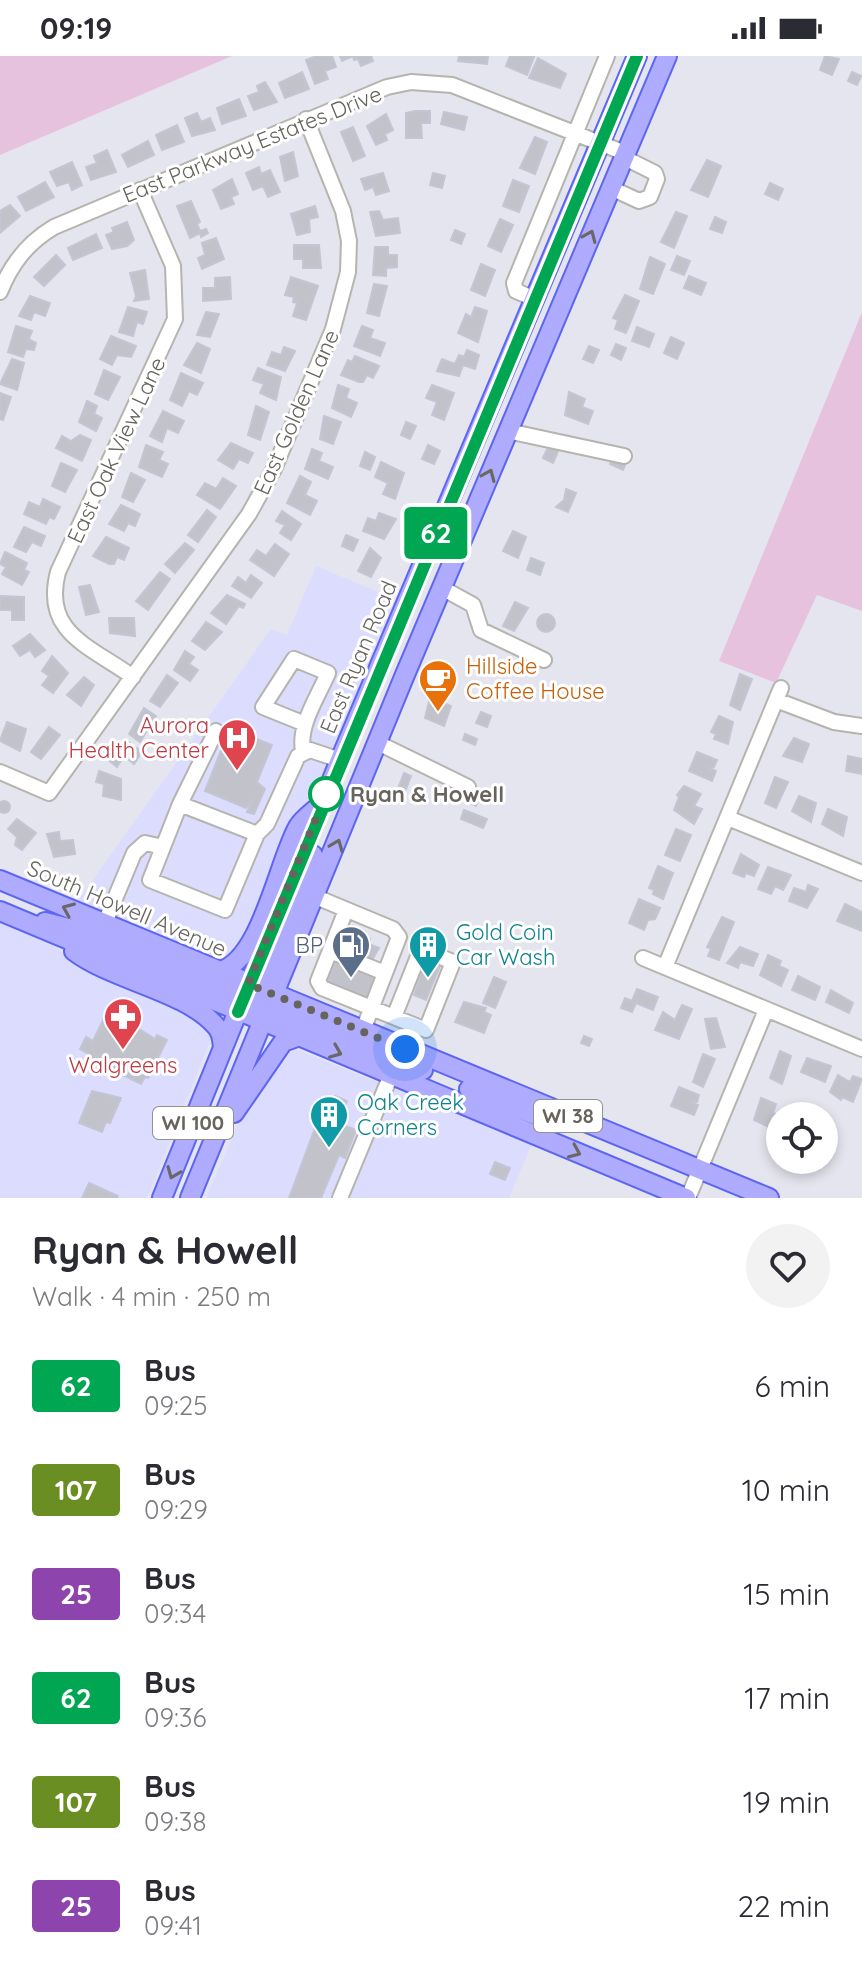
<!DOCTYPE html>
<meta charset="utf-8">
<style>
:root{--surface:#fff;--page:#f2f2f3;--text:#2b2b33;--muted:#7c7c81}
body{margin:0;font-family:Quicksand,sans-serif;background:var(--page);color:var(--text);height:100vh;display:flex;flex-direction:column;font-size:30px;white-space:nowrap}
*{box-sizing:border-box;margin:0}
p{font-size:26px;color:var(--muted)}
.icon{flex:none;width:44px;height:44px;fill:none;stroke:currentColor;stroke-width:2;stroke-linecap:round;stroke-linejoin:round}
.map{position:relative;height:1142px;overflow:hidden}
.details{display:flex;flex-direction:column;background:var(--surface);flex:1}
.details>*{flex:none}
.badge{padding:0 16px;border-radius:6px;font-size:28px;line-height:52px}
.buttons{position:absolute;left:766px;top:1046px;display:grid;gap:16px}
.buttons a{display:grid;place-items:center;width:72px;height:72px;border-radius:50%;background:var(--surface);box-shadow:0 4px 12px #0003;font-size:40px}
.you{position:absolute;width:40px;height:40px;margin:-20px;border:6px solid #fff;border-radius:50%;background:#1a73e8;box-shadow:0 0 0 12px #1a73e833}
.map>.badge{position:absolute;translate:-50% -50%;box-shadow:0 0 0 4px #fff}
.round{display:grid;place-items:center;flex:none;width:84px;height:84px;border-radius:42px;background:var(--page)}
.overview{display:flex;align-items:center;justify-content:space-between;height:136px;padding:0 32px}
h1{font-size:38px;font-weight:800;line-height:60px}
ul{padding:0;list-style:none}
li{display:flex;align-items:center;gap:24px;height:104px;padding:0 32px}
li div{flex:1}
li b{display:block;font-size:30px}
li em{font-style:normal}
li .badge{min-width:88px;font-weight:700;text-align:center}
.status{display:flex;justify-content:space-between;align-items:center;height:56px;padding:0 40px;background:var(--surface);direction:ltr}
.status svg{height:22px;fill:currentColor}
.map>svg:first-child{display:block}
.commercial{fill:#dcddfe}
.green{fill:#e7c2df}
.building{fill:#c2c3ca;stroke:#c4c5d4;stroke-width:2}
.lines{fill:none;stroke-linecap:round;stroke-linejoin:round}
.minor-casing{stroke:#b5b4ae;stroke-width:18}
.major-casing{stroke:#5c66f2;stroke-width:22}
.minor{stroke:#fff;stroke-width:14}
.major{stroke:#afabff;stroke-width:18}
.oneway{stroke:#6a6865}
.line-casing{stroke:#fff;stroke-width:18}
.line{stroke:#00a651;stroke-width:12}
.walk{stroke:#66645d;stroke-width:8;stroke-dasharray:0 14.4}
.stop-dot{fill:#fff;stroke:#00a651;stroke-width:4}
.labels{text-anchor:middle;stroke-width:6;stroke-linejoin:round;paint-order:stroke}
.shield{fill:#fff;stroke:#94928e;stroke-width:2}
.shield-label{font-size:20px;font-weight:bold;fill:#66645d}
.street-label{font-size:22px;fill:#66645d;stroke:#fff}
.food-label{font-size:22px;fill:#c56008;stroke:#fff;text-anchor:start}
.health-label{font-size:22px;fill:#be3a42;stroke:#fff;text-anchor:end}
.stop-label{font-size:22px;font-weight:bold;fill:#66645d;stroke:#fff;text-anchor:start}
.culture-label{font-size:22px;fill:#0d838f;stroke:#fff;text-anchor:start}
.service-label{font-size:22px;fill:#4e5e75;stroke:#fff;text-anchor:end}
</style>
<div class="status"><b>09:19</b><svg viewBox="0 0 49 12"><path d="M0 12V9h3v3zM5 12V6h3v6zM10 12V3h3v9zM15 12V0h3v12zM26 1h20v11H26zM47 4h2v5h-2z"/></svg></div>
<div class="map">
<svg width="862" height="1142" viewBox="0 0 862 1142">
<rect width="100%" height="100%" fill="#e5e5ef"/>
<path class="commercial" d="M316,510L395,543L315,739L295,768L253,874L234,902L221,905L78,845L271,573L287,579Z
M0,867L52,889L82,909L188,954L213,978L147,1142H0Z
M295,993L532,1088L509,1142H206L242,1058L286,996Z"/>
<path class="green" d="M0,0H232L0,99Z
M862,256V555L817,539L776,627L719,605Z"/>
<path class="building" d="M317,0H332L336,11L325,15L328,23L315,28L306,4Z
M340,0H371L373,5L361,10L358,3L354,4L353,0L342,5Z
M459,0H488L487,8L458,5Z
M510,0L534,1L527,19L506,10Z
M825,0L839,3L832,19L820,14Z
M538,2L566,18L560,32L529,22Z
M302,16L309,33L285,42L279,27Z
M852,16L861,20L857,29L848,25Z
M265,26L277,46L254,54L248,40L259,36L257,30Z
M239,43L246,60L222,68L217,52Z
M415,55H430V67H421L422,82H406V57Z
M444,56L467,61L464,74L441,68Z
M197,57L201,66L210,62L215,74L192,80L185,62Z
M386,58L393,74L385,78L387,84L376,89L367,70Z
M177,69L184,86L162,94L156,79Z
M353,71L365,100L353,105L341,76Z
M535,81L547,86L535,118L520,112Z
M148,85L154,99L128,111L122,99Z
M107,94L116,116L91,124L86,111L97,107L94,100Z
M293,96L298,120L285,125L280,101Z
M707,104L721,110L708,141L691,134Z
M72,106L82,129L72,134L69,126L57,130L50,116Z
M259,111L261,118L270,114L280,136L268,141L263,130L253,134L246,117Z
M383,117L389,135L376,139L373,131L365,134L361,123Z
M433,117L445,120L442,132L430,129Z
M232,123L238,138L231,141L234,148L221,153L213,134Z
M513,124L529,130L519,156L503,150Z
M45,126L54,141L26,155L18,141Z
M770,127L783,133L778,144L765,138Z
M191,145L200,166L197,168L200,175L206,173L208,177L201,181L200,177L190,182L177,150Z
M10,149L20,160L0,177V155Z
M315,150L318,161L309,163L310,176L297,179L291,158Z
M379,155L383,164L398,162L400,177L376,180L370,156Z
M676,156L687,160L674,192L661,186Z
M715,161L726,166L722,177L710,173Z
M500,163L513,169L501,196L488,190Z
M127,166L134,184L127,190L112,193L106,179L114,176L112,172Z
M455,174L465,178L461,188L451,184Z
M96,178L102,192L73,204L68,192Z
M216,182L224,203L202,213L198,202L205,199L202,187Z
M294,189H319L321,212H303V203H294Z
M375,191H388V199H397V211L386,212V220L373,219Z
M56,199L65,209L44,230L34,221Z
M677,200L690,205L684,219L671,214Z
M650,201L665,208L653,238L640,233Z
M481,208L495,214L485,240L471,234Z
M145,214L149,243L134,245L136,240L130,217Z
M689,220L706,227L701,239L684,232Z
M230,221L231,243L203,245V232H215V222Z
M291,221L318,230L306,264L293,260L297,247L293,246L294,241L285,239Z
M374,228L387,230L379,260L367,257Z
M625,239L639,245L626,277L615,273L618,264L613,262Z
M30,240L50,247L45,260L34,256L31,264L19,260Z
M128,251L147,256L143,268L137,266L133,280L119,276Z
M475,251L487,255L478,286L458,277L466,258L471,261Z
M206,256L219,258L210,281L197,279Z
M16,270L32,275L29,283L36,287L34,294L26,293L23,301L8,296Z
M362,270L373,274L370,282L385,287L380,300L354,290Z
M637,271L654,278L649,291L632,285Z
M111,280L136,290L131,301L117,299L112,309L100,303Z
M671,281L684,287L677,303L664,297Z
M197,287L210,293L201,317L184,309Z
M616,288L626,292L621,304L611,299Z
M589,290L599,294L593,307L583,303Z
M284,291L295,295L285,315L267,309L272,296L281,299Z
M467,294L479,299L475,313L463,309L459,320L437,315L442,303L455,308L459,299L464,301Z
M355,300L379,310L373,322L367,319L363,326H359L341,319L348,304L352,306Z
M12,303L24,307L17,334L0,328Z
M258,312L281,321L276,344L260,337L264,328L253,324Z
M104,314L120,321L108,344L95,338Z
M181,317L203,327L197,339L189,335L182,350L170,344Z
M338,329L349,333L346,342L357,347L351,361L332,352Z
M432,329L454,337L444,364L432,359L437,346L426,342Z
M569,336L585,343L582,351L593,355L588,368L565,359Z
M0,337L11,341L3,364L0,363Z
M87,345L97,350L94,358L102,362L96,375L79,366Z
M256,350L269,356L260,384L248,379Z
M163,355L184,365L178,377L167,372L162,386L150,380Z
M324,360L341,366L333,388L320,383Z
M406,366L416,370L410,383L401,379Z
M80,379L91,384L82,405L56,392L62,380L71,385Z
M231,387L253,397L248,407L239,403L233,413L218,404Z
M146,389L163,396L159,404L168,408L162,421L139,411Z
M428,389L440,395L434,408L422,403Z
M549,389L559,393L553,407L543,402Z
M312,393L322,397L319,405L333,411L328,423L305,413Z
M365,396L375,401L370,414L360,410Z
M613,402L626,407L623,414L610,408Z
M381,406L404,417L395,443L383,438L388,427L375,421Z
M61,407L77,414L65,436L52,430Z
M131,417L145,424L133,446L122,441Z
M300,420L311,426L305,439L317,445L310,459L287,447Z
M223,422L236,430L220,453L197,439L205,427L216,433Z
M566,433L576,437L568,456L556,451L564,444Z
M43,443L60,451L54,463L49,461L46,468L24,458L29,446L40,451Z
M121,449L140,458L135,470L128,467L124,475L109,468Z
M207,454L216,461L198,486L188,479Z
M282,455L301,468L291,484L280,477L285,469L276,465Z
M379,457L396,463L384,483L363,475L368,462L376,465Z
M24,471L45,480L41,490L32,486L26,496L14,491Z
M513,475L526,481L518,502L503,495Z
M346,479L358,484L353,495L342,490Z
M106,481L129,492L124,504L117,501L114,508H109L93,500Z
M185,487L194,494L175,517L165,508Z
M275,488L289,498L274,520L250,504L257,494L266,500Z
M370,492L381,502L371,521L358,515Z
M5,496L27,507L24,514L29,516L22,529L2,518L6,511L0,508Z
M531,502L544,507L540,519L527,514Z
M160,516L170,523L148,554L136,545Z
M251,519L262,527L251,542L232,530L238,521L246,527Z
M90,529L99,556L86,559L79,531Z
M227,539L245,548L243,552L239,550L226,568L211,557Z
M0,540L24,541V564H12V554H0Z
M515,546L528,552L514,575L503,570Z
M537 567a9 9 0 1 1 18 0a9 9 0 1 1-18 0Z
M109,562H134L135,580L110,577Z
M206,566L222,576L205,594L192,585Z
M30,578L45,594L35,601L30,594L20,600L13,590Z
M185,595L194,601L189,608L198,614L190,625L174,614Z
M52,600L68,617L53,637L42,629L49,620L42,615Z
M740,618L752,623L740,654L730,649Z
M167,619L178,627L160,651L150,645Z
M84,621L94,629L81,650L67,639Z
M430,641L451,650L444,670L425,662Z
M144,652L156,660L140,686L129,678Z
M481,656L491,660L487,671L476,667Z
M719,660L733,666L728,688L714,683L716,678L711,676Z
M7,666L26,673L20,695L0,685Z
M49,671L60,679L41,703L31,696Z
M230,672L272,689L257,726L265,733L254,758L247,756L253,743L246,752L205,735Z
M465,678L477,683L475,689L463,684Z
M794,682L809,688L802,706L783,700Z
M124,683L142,696L134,708L124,700L117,711L107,703Z
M697,696L717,704L714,711L709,712L716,715L712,725L689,715Z
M848,700L862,703V718L846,715Z
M99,715L121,723V744L103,740L104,728L96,726Z
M404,717L411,720L401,746L394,743Z
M775,721L788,726L776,752L765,747Z
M684,730L701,738L694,750L702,753L694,768L674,754L679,741L677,739Z
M472,736L481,740L476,750L467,746Z
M799,740L816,747L811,766L792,755Z
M-2 751a6 6 0 1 1 12 0a6 6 0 1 1-12 0Z
M828,753L847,761L843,780L822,768Z
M464,754L487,763L483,772L461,763Z
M17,763L36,777L22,794L15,789L17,781L8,773Z
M676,773L691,779L680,805L665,799Z
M59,776L60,785L73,784L75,798L54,801L47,778Z
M741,798L759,809L754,820L746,817L744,821L733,817Z
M658,810L673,817L663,843L653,838L654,834L649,832Z
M768,811L791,819L783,834L775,830L771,838L758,833Z
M808,829L818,833L807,852L789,845L794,832L806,836Z
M639,843L660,852L655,863L648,864L644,874L629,867Z
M845,848L862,856V875L837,865Z
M722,861L734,866L719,904L708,900L711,893L707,891Z
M364,881L370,883L369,888L379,892L371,906L354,899L359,884L362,885Z
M740,891L758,898L753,910L740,906L738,912L727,907Z
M428,899L442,905L426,944L414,939Z
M768,899L781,905L779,910L788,914L781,930L760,919Z
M337,903L376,919L366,944L327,928Z
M798,920L820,931L815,944L792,934Z
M494,921L506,926L495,952L483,947Z
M637,933L658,941L653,954L636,947L632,956L621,952L625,942L632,945Z
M831,934L853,947L849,957L826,946Z
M464,946L486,952L484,956L491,959L484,977L455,966Z
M682,949L692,953L679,983L655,974L663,956L675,964Z
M106,958L128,970L130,967L155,983L157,979L167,984L148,1022L145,1021L141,1028L86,1001L87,997L80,993L86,981L93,985Z
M716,962L725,991L711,993L705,963Z
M584,980L592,983L589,990L581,987Z
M780,995L791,1000L782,1028L770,1022Z
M703,998L715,1003L703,1031L693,1026Z
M807,1002L831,1010L825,1026L801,1016Z
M838,1019L850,1026L853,1020L862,1023L853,1046L842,1041L841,1044L830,1036Z
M679,1031L699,1039L697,1046H690L698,1049L694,1059L671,1050Z
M92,1035L121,1042L110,1067L106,1066L102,1076L79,1067Z
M335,1040L347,1045L338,1067L356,1074L345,1102L339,1099L321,1142H289L318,1064L322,1060L326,1061Z
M761,1042L776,1048L773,1057L779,1059L773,1073L754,1064Z
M495,1106L510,1112L505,1124L490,1118Z
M89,1127L118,1140L117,1142H82Z"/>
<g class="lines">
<g class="minor-casing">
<path id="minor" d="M611,132L639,145L650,141L657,123L655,117L623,101
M0,236C11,208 27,187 54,171L387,31L411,26L452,29L625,97
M535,243L516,235L514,227L607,0
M508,375L624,400
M442,532L473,549L481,574L544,604
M133,621C90,590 42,577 58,516L175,263L173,210L140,134
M776,644L834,666L862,670
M216,675L180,748L150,824L225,854L257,778
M378,687L468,731
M303,695C298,669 318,641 328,617L294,603L263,651L305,668
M0,716L49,737L249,458L274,413L333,273L348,216L349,185L343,155L306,63
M180,748L257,778L267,768L298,700L310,694L340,704
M728,762L862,817
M316,841L393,873L399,881L363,974
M346,854L318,925L322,932C356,946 391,960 426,974L453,906L421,893L394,961
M104,869L134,797L145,787L163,791
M330,895L385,917
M643,902L862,993
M665,911L781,632
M340,1142L391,1019
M688,1142L766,954"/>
</g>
<g class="major-casing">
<path id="major" d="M0,824L769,1142
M0,855L686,1142
M45,866L84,876L253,944
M74,895C112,924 185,935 215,969C222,976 222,983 223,992
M217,916C261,908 278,806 298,771C302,764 310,758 316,753
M261,944L313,799
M260,953L294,961L423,1014
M469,1033L538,1060
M234,1057L283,986L297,981
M162,1142L340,704L637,0
M190,1142L404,621L667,0"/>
</g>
<use href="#minor" class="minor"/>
<use href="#major" class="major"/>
</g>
<defs><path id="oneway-chevron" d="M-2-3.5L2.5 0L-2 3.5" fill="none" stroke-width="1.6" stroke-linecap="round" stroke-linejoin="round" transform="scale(2)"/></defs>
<g class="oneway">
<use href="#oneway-chevron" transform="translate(590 180) rotate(-67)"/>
<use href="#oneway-chevron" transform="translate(489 419) rotate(-67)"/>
<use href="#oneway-chevron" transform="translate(337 789) rotate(-68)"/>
<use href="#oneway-chevron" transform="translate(68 853) rotate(-157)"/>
<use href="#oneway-chevron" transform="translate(336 996) rotate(22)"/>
<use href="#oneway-chevron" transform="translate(575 1096) rotate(23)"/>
<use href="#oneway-chevron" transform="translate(173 1117) rotate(112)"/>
</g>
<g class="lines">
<g class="line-casing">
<path id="line" d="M238,956L637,0"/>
</g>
<use href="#line" class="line"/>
<path class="walk" d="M326,738L248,928L405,993"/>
</g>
<defs>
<g id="cafe-pin" transform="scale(2)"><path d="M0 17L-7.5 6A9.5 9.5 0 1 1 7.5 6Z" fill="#e8710a" stroke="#fff"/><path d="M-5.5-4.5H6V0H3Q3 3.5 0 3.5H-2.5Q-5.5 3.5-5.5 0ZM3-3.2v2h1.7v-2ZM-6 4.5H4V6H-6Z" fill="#fff"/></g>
<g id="hospital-pin" transform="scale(2)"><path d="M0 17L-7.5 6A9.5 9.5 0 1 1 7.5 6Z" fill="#e0444e" stroke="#fff"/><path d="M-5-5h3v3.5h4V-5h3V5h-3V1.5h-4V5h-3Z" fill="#fff"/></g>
<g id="fuel-pin" transform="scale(2)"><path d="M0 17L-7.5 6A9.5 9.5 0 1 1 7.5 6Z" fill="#5c6f8a" stroke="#fff"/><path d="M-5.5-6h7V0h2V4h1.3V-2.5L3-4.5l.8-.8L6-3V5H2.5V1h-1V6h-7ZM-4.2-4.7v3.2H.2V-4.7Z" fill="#fff"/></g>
<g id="building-pin" transform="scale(2)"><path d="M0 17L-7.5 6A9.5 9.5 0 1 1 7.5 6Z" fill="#0f9aa8" stroke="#fff"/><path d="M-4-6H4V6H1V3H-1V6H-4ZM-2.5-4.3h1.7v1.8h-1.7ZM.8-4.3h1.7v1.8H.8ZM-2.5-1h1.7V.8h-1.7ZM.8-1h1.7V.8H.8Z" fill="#fff"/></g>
<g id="pharmacy-pin" transform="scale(2)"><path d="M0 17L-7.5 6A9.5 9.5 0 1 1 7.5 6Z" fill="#e0444e" stroke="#fff"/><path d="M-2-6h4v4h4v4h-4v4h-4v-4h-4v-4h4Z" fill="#fff"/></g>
</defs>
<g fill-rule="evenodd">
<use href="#cafe-pin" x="438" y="623"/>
<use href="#hospital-pin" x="237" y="682"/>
<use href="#fuel-pin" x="351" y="889"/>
<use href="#building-pin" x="428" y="889"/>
<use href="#pharmacy-pin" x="123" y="961"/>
<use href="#building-pin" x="329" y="1059"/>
</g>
<circle class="stop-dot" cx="326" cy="738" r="16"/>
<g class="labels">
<g class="shield">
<rect x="534" y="1044" width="68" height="32" rx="6"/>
<rect x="153" y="1051" width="80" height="32" rx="6"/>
</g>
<g class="shield-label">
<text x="568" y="1067">WI 38</text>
<text x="193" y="1074">WI 100</text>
</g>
<g class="street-label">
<text transform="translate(252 88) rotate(-22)" y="8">East Parkway Estates Drive</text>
<text transform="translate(296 356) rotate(-66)" y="8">East Golden Lane</text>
<text transform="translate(116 394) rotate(-65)" y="8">East Oak View Lane</text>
<text transform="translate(358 601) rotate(-67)" y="8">East Ryan Road</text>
<text transform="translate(127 852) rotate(23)" y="8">South Howell Avenue</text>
</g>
<g class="food-label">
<text x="466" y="618">Hillside<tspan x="466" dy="25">Coffee House</tspan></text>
</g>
<g class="health-label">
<text x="209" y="677">Aurora<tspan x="209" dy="25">Health Center</tspan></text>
<text x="123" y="1017" text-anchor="middle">Walgreens</text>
</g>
<g class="stop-label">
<text x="350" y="746">Ryan &amp; Howell</text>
</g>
<g class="culture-label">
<text x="456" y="884">Gold Coin<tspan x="456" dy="25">Car Wash</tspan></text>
<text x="357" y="1054">Oak Creek<tspan x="357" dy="25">Corners</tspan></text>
</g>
<g class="service-label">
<text x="323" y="897">BP</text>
</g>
</g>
</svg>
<div class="buttons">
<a><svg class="icon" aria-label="locate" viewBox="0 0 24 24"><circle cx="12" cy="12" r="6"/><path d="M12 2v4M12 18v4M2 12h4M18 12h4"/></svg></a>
</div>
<div class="you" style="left:405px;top:993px"></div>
<b class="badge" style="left:436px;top:477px;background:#00a651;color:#fff">62</b>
</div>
<section class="details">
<div class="overview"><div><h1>Ryan &amp; Howell</h1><p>Walk · 4 min · 250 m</p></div><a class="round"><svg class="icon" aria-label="heart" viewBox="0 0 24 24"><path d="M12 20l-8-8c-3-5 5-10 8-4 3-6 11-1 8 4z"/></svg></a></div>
<ul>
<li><span class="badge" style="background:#00a651;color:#fff">62</span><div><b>Bus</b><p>09:25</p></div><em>6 min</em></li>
<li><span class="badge" style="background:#6b8e23;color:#fff">107</span><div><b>Bus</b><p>09:29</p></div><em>10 min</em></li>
<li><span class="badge" style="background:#8e44ad;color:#fff">25</span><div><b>Bus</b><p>09:34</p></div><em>15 min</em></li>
<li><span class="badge" style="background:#00a651;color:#fff">62</span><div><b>Bus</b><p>09:36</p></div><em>17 min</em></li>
<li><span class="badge" style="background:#6b8e23;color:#fff">107</span><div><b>Bus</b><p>09:38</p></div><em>19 min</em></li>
<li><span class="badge" style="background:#8e44ad;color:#fff">25</span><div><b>Bus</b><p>09:41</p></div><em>22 min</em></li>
</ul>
</section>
